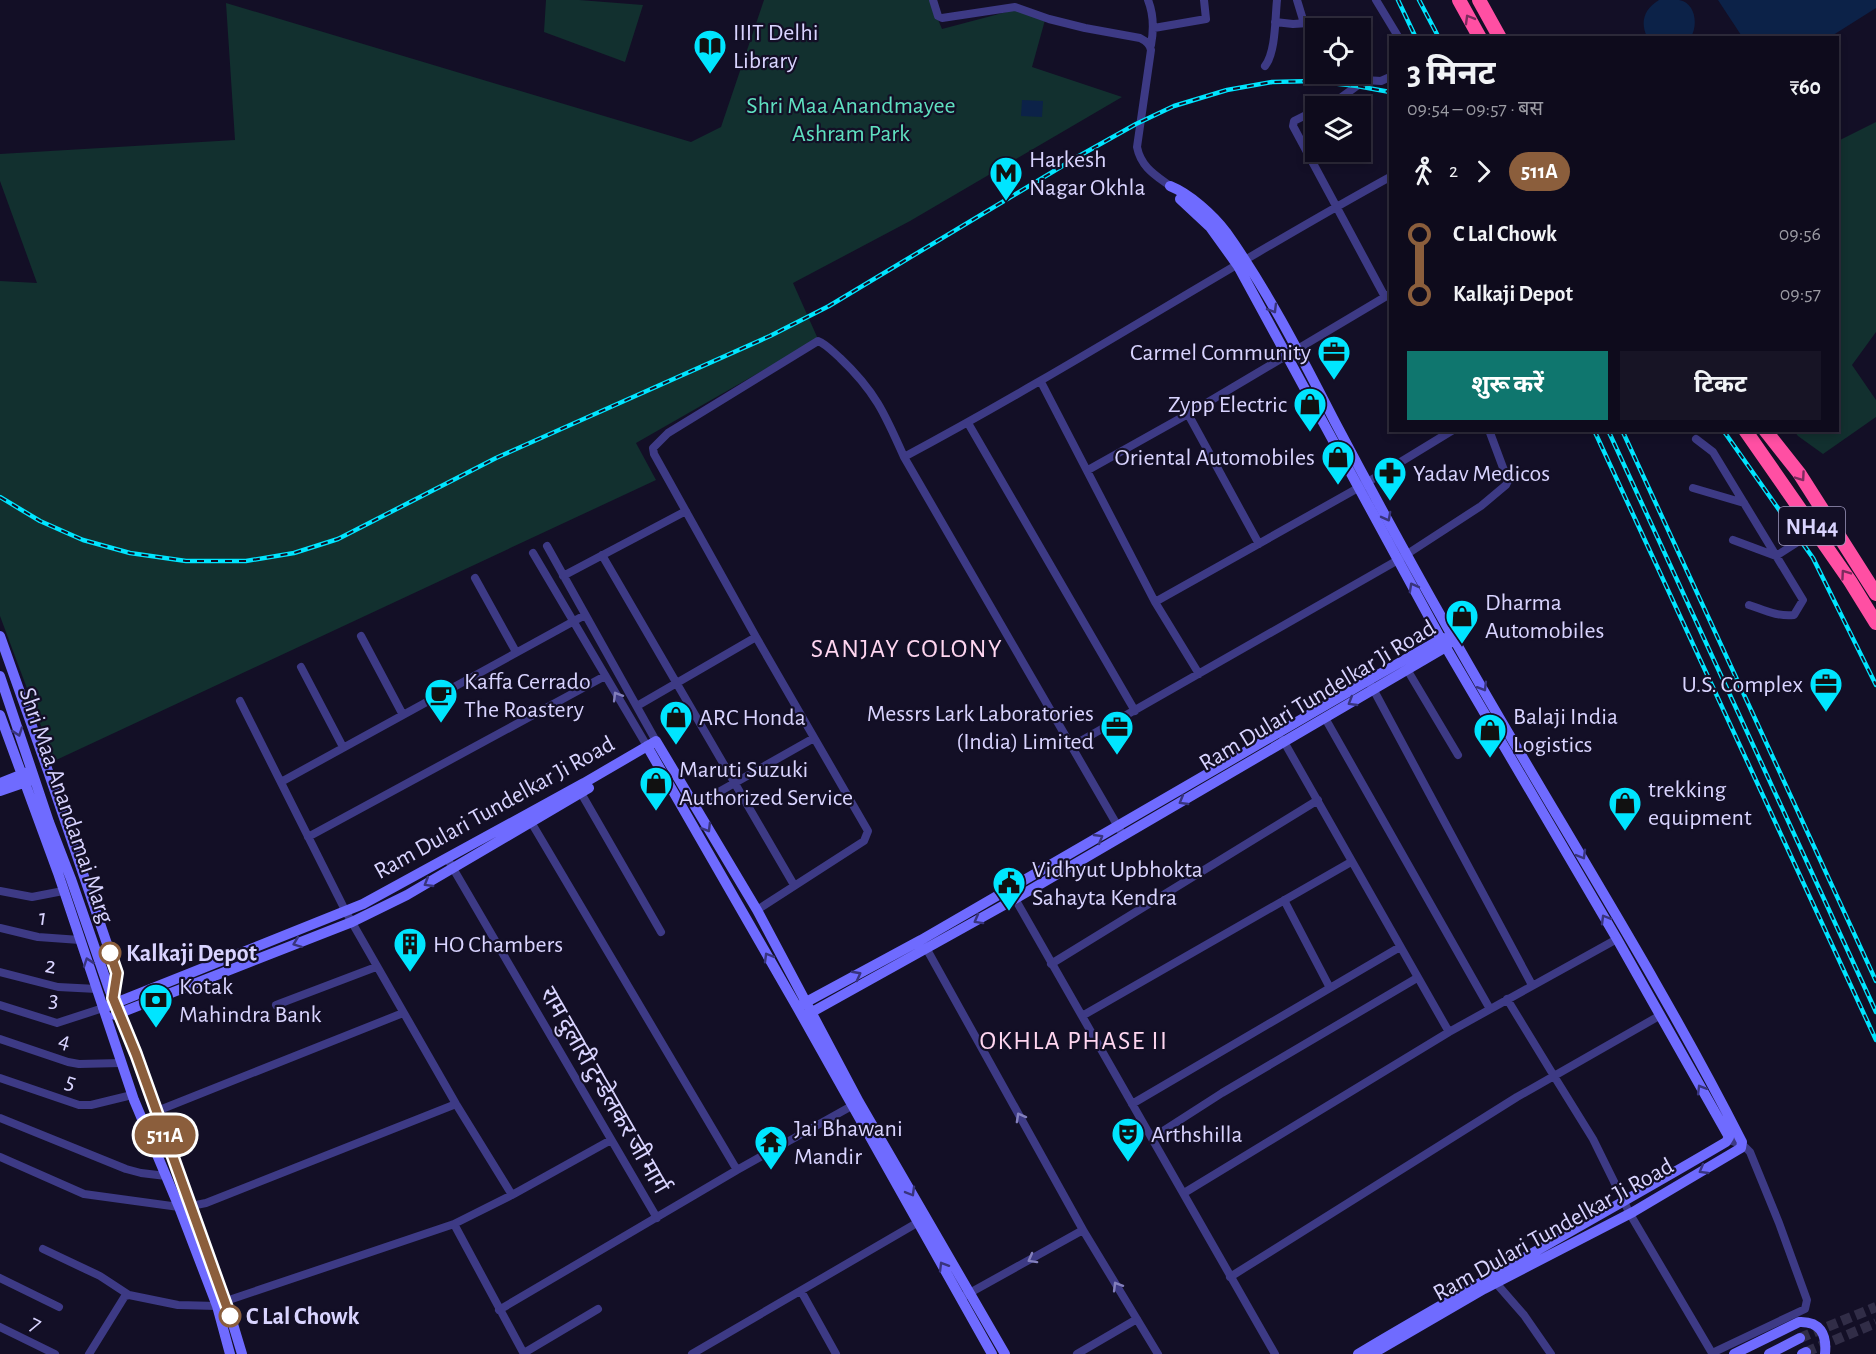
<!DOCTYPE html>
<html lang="hi">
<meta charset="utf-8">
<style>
:root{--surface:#0e0b1c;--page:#171425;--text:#f1f3f6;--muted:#9b9ba3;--line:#2e2b3b;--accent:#0f766e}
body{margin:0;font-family:"Alegreya Sans","Noto Sans Devanagari",sans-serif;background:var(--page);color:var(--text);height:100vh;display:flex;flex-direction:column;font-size:22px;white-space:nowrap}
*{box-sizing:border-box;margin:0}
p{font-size:20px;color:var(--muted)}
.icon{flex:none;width:33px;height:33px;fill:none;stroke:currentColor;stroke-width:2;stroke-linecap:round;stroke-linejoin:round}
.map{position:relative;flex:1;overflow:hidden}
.drawer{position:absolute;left:1389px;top:36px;width:450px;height:396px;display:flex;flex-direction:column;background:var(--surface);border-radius:0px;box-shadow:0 3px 9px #0003,0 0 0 2px var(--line)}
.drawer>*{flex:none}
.badge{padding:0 12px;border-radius:20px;font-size:21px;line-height:39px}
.buttons{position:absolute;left:1305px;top:18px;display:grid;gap:12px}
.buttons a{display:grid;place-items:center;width:66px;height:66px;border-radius:0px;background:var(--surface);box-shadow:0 3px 9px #0003,0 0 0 2px var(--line);font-size:30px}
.map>.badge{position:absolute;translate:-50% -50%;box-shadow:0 0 0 3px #fff}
.legs{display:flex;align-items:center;gap:9px;height:66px;padding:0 18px;font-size:20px}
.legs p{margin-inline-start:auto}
.summary{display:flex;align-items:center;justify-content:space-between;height:102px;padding:0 18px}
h1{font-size:33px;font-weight:700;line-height:45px}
.primary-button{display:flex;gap:12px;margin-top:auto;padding:12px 18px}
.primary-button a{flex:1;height:69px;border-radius:0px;background:var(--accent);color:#fff;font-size:24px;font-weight:700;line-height:69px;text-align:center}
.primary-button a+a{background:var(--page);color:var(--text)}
ul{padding:0 18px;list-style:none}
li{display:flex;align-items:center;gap:21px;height:60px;font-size:22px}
li i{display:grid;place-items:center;width:9px;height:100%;margin:0 8px;background:currentColor}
li i::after{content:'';width:15px;height:15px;margin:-8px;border:4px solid;border-radius:50%;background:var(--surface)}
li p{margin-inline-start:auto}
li:first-child i{background:linear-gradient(#0000 50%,currentColor 0)}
li:last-child i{background:linear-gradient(currentColor 50%,#0000 0)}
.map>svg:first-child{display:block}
.green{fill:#12302f}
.water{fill:#0c2248}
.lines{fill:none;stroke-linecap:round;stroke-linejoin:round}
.secondary-tunnel{stroke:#312d47;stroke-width:10;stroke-dasharray:10 5;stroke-linecap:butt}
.street{stroke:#3d3a85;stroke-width:8}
.secondary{stroke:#6f6bff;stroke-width:10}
.highway{stroke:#ff4fa3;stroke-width:14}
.rail-casing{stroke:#00e5ff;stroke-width:4.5}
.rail{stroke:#130f26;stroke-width:2;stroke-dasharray:7;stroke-linecap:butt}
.oneway{stroke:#7d2c5e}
.oneway2{stroke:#38347d}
.oneway3{stroke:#837fbc}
.line-1-casing{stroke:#fff;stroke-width:14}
.line-1{stroke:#8b5e3c;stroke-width:9}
.stop-1-dot{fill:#fff;stroke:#8b5e3c;stroke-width:3}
.labels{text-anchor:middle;stroke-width:4.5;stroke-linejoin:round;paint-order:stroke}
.shield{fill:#130f26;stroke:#9e99be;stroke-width:1.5}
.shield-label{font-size:22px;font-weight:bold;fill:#d9d4ff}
.poi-label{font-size:24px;fill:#d9d4ff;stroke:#130f26;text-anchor:start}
.park-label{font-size:24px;fill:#5fe0c0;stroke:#130f26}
.street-label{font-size:24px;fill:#d9d4ff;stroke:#130f26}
.stop-label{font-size:24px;font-weight:bold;fill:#d9d4ff;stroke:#130f26;text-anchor:start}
.neighbourhood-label{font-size:26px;letter-spacing:1.5px;fill:#ffd6f0;stroke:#130f26}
</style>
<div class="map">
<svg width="1876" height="1354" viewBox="0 0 1876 1354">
<rect width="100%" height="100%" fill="#130f26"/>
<path class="green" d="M546,0H579L643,5L625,62L544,32Z
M764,0H930L942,29L1014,10L1045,20L1032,67L1122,97L910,221L793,283L818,339L636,443L656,480L54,761L0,616V281L37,283L0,181V154L235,140L226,3L691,142L721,127Z
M1876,122V332L1852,365L1876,400V417L1823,454L1798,436L1794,431L1838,430V141Z"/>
<path class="water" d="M1659,0C1665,0 1673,0 1679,0C1696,3 1698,25 1691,37H1647C1640,22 1644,9 1659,0Z
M1718,0H1876V8L1830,37L1743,38Z
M1022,100L1043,101L1042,117L1021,116Z"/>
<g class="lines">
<path class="secondary-tunnel" d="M1800,1338L1876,1307
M1806,1352L1876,1323"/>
<path class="street" d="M933,0L938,16L942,18L1015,7L1049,19L1085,28L1140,38C1146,41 1150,44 1151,50L1137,147C1141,167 1155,175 1170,186
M1148,0C1154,15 1154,29 1151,45
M1297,0L1304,23
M1376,0L1399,38
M1275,22L1293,24L1339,21L1348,28
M1154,28L1206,19L1204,0
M1265,66C1276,52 1275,18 1277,0
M1365,80L1381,81L1390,77
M1323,106L1339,99L1365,80L1367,76L1360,58
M1316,110L1294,121L1293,126L1385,297
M1041,382L1155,602L1199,674
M1188,414L1259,544
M968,423L1135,711
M1696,439L1713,452L1803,600L1794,615C1778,617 1764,610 1749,605
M904,457C1069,369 1226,267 1390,177
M1088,470L1188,414L1390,294
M1693,488L1744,503
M1733,540L1776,556L1815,531
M547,546L656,741
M533,553L647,746
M602,555L794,885
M563,576L686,511
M475,578L516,652
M1155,602L1358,488L1453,430
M361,636L403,715
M1405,666L1458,755
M301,667L343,747
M1371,685L1532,985
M240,701L346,912L456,1104L512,1195
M637,706L756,637
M1325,718L1490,1009
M1283,740L1449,1032
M1072,746L1398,560L1481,506L1506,485L1508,481L1489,430
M281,782L585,615
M581,793L661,932
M694,806L814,738
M531,822L737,1170
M308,837L605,676
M447,858L657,1218
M0,891L32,897L63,891
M1014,897L1275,1354
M1284,900L1330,988
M757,910L864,841L868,831L756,637L654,454L653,448L668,433L818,341C826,344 833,352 840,358C875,391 885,414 904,457L1120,830
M0,928L38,937L80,940
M925,946L1083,1230L1158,1354
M1051,964L1318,800
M0,972L58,987L97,989
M0,1005L57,1023L103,1008
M276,1005L376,967
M1082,1016L1351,862
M1659,1016L1554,1076L1593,1139L1630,1214L1712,1353L1805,1309L1807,1300L1779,1223L1750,1152L1743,1145L1729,1140
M0,1039L68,1062L79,1064L121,1063
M0,1078L79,1105H91L132,1095
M1132,1104L1400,947
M157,1111L403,1013
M0,1118L126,1169L141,1173L166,1176
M1152,1138L1222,1093L1417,978
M0,1157L84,1194L179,1207
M1184,1193L1449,1032L1617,939
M191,1206L206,1203L456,1104
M454,1224L524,1354
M43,1249L100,1276L129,1295L178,1305L217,1306
M1230,1277L1517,1097L1554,1076L1507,999
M0,1278L59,1307
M1496,1283L1524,1315L1551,1354
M801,1291L836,1354
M966,1295L1083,1230
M226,1301L454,1224L512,1195L611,1140
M499,1310L737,1170L857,1103
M0,1327L55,1354
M524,1353L598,1309
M89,1354L125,1296L129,1295
M692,1354L922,1220
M1077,1354L1137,1319"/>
<path class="secondary" d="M1170,186C1190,194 1213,215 1226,232C1268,291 1302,358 1335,422C1371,490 1408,558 1446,625C1543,798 1652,965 1742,1142L1741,1148L1633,1212L1484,1289L1372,1354
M1180,199L1210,227L1238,266L1441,639L1617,939L1729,1137L1726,1142C1604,1214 1480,1281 1358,1354
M0,636L49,774L117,973L113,998
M0,676L49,822L71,879L109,989L136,1054L226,1301L242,1354
M0,715L58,873L134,1100L179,1207L217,1306L230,1354
M647,746L797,1007L992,1354
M0,783L28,772
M0,791L29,781
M797,1007L921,940L1369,680L1441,639L1446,638
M103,1008L363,904L584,783L656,741L757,910L859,1102L1005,1354
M115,1015L352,922L407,895L589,788
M803,1017L1015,899L1446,647L1451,641
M1734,1354L1799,1322C1820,1321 1827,1334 1825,1354
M1769,1354L1800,1338
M1802,1354L1806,1352"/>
<path class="highway" d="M1459,0L1480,38
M1479,0L1500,38
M1745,430L1850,581L1876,623
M1765,430L1799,473L1876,594"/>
<g class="rail-casing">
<path id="rail" d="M1398,0L1416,38
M1419,0L1439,38
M1594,430L1876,1040
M1608,430L1876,1012
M1622,430L1876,981
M1723,430L1813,558L1876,685
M0,497L40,521L83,540L130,553L186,561H246L294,553L338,539L496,458L770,336L829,306L1079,156L1136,124L1174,106L1227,90L1272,82L1313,81L1357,86L1390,92"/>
</g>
<use href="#rail" class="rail"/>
</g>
<defs><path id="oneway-chevron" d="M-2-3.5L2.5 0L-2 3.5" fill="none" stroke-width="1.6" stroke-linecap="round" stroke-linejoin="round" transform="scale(1.5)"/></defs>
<g class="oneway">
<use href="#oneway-chevron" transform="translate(1469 19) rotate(-120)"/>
<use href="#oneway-chevron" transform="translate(1801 477) rotate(55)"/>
<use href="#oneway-chevron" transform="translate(1845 574) rotate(-125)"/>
</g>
<g class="oneway2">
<use href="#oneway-chevron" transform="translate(1273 309) rotate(59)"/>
<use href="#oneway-chevron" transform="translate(1387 517) rotate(62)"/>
<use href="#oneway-chevron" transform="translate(1413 587) rotate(-119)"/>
<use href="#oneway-chevron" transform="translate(1483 687) rotate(59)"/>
<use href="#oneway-chevron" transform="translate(1352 702) rotate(149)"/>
<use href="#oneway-chevron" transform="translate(18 732) rotate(71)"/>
<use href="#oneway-chevron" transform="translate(1183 801) rotate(150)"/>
<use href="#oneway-chevron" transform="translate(707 828) rotate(59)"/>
<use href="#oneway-chevron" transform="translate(1099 838) rotate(-30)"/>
<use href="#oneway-chevron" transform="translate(1582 855) rotate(60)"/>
<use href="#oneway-chevron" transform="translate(428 883) rotate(149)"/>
<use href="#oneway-chevron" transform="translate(1605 919) rotate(-120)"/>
<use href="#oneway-chevron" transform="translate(978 920) rotate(151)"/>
<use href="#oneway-chevron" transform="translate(297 943) rotate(159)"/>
<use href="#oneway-chevron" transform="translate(768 957) rotate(-120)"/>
<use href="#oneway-chevron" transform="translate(88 962) rotate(-109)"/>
<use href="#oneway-chevron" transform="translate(857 975) rotate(-28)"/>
<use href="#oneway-chevron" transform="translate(1701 1089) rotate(-121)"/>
<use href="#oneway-chevron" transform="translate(1703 1170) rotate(150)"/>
<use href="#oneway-chevron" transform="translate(911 1192) rotate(60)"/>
<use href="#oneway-chevron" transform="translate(943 1266) rotate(-121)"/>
</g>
<g class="oneway3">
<use href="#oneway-chevron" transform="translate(617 696) rotate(-121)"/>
<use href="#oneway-chevron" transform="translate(1020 1117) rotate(-119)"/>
<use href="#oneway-chevron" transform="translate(1032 1259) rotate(151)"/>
<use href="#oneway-chevron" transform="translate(1117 1286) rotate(-121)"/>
</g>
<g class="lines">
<g class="line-1-casing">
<path id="line-1" d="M110,953L117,973L113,998L136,1054L230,1316"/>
</g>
<use href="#line-1" class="line-1"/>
</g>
<defs>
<g id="library-pin" transform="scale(1.725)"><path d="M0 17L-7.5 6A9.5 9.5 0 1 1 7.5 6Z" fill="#00e5ff" stroke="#130f26"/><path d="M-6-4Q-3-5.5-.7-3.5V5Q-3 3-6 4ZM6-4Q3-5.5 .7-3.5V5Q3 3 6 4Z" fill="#111"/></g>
<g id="metro-pin" transform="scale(1.725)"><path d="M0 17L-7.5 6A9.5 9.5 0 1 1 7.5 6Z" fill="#00e5ff" stroke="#130f26"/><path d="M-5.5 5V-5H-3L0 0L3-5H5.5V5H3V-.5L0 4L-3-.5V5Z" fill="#111"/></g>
<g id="office-pin" transform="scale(1.725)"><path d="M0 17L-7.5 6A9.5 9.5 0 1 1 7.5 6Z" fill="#00e5ff" stroke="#130f26"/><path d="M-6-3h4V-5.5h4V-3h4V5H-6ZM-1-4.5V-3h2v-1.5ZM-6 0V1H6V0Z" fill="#111"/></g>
<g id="shop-pin" transform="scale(1.725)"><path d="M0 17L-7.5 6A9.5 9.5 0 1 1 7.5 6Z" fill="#00e5ff" stroke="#130f26"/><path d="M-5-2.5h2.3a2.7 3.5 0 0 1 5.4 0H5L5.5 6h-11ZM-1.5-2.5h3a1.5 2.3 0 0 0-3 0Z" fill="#111"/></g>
<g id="pharmacy-pin" transform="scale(1.725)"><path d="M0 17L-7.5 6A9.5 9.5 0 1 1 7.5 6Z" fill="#00e5ff" stroke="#130f26"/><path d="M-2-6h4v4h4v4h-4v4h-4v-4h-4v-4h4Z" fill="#111"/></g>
<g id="cafe-pin" transform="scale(1.725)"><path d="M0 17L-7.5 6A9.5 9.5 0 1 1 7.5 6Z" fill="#00e5ff" stroke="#130f26"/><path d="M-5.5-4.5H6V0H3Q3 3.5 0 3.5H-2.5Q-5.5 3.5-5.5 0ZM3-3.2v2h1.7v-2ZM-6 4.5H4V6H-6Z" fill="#111"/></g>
<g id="civic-pin" transform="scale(1.725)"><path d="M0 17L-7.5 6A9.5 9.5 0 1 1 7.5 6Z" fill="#00e5ff" stroke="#130f26"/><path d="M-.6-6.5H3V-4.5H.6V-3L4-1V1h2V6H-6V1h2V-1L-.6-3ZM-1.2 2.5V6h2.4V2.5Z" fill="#111"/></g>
<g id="building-pin" transform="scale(1.725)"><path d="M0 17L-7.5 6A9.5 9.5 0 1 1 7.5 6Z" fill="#00e5ff" stroke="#130f26"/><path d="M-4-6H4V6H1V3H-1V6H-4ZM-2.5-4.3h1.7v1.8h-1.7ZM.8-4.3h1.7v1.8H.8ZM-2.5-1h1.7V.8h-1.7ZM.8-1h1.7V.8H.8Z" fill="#111"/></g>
<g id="bank-pin" transform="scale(1.725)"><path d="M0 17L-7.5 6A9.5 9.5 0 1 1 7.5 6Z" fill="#00e5ff" stroke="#130f26"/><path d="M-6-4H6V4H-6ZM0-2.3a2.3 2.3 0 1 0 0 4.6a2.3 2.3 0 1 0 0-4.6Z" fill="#111"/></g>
<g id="theatre-pin" transform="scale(1.725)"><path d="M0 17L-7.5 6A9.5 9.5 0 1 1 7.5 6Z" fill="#00e5ff" stroke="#130f26"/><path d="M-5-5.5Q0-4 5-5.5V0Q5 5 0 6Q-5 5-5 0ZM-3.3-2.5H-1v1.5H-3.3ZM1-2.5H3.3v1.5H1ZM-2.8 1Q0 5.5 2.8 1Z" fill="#111"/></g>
<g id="temple-pin" transform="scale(1.725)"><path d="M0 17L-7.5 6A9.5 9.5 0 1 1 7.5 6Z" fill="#00e5ff" stroke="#130f26"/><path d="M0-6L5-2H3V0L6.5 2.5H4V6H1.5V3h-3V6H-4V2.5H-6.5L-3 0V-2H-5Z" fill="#111"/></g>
</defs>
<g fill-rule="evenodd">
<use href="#library-pin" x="710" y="46"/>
<use href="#metro-pin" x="1006" y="173"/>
<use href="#office-pin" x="1334" y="352"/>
<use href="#shop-pin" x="1310" y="404"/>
<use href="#shop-pin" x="1338" y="457"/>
<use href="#pharmacy-pin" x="1390" y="473"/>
<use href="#shop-pin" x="1462" y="616"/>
<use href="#office-pin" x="1826" y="684"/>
<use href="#cafe-pin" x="441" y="695"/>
<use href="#shop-pin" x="676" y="717"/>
<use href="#office-pin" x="1117" y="727"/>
<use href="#shop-pin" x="1490" y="730"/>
<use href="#shop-pin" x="656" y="783"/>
<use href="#shop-pin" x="1625" y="803"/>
<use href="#civic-pin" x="1009" y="883"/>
<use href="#building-pin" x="410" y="944"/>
<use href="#bank-pin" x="156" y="1000"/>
<use href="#theatre-pin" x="1128" y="1134"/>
<use href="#temple-pin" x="771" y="1142"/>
</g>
<g class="stop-1-dot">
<circle cx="110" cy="953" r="10"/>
<circle cx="230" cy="1316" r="10"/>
</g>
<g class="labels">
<rect class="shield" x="1779" y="507" width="66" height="38" rx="4.5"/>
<g class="shield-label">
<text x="1812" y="534">NH44</text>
</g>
<g class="poi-label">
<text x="733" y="40">IIIT Delhi<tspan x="733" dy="28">Library</tspan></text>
<text x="1029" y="167">Harkesh<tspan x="1029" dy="28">Nagar Okhla</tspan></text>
<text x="1311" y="360" text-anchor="end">Carmel Community</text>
<text x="1287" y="412" text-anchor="end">Zypp Electric</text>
<text x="1315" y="465" text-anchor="end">Oriental Automobiles</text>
<text x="1413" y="481">Yadav Medicos</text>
<text x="1485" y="610">Dharma<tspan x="1485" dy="28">Automobiles</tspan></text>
<text x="464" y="689">Kaffa Cerrado<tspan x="464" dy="28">The Roastery</tspan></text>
<text x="1803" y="692" text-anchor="end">U.S. Complex</text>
<text x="1094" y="721" text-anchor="end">Messrs Lark Laboratories<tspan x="1094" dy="28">(India) Limited</tspan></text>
<text x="1513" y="724">Balaji India<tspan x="1513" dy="28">Logistics</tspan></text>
<text x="699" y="725">ARC Honda</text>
<text x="679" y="777">Maruti Suzuki<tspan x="679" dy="28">Authorized Service</tspan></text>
<text x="1648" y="797">trekking<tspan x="1648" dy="28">equipment</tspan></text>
<text x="1032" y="877">Vidhyut Upbhokta<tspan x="1032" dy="28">Sahayta Kendra</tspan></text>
<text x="433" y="952">HO Chambers</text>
<text x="179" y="994">Kotak<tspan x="179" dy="28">Mahindra Bank</tspan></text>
<text x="794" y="1136">Jai Bhawani<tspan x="794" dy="28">Mandir</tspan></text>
<text x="1151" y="1142">Arthshilla</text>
</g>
<g class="park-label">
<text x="851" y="113">Shri Maa Anandmayee<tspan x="851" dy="28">Ashram Park</tspan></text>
</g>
<g class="street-label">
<text transform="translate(1317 695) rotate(-31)" y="8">Ram Dulari Tundelkar Ji Road</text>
<text transform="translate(67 805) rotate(71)" y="8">Shri Maa Anandamai Marg</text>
<text transform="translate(494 807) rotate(-29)" y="8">Ram Dulari Tundelkar Ji Road</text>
<text transform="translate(43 917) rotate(8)" y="8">1</text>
<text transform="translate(51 965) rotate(11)" y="8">2</text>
<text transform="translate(54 999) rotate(8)" y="8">3</text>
<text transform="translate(65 1040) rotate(16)" y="8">4</text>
<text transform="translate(71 1081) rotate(17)" y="8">5</text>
<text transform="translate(605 1090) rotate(60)" y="8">राम दुलारी टुन्डेलकर जी मार्ग</text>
<text transform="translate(1553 1229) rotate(-29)" y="8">Ram Dulari Tundelkar Ji Road</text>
<text transform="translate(36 1323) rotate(26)" y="8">7</text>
</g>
<g class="stop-label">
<text x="126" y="961">Kalkaji Depot</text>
<text x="246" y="1324">C Lal Chowk</text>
</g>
<g class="neighbourhood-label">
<text x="907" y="657">SANJAY COLONY</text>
<text x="1074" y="1049">OKHLA PHASE II</text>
</g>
</g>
</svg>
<div class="buttons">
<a><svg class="icon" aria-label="locate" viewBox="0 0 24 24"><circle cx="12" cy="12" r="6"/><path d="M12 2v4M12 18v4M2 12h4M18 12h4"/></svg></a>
<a><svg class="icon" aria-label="layers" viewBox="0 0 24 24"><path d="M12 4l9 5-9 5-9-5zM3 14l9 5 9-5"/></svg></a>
</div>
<b class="badge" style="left:165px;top:1135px;background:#8b5e3c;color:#fff">511A</b>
<section class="drawer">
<div class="summary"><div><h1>3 मिनट</h1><p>09:54 – 09:57 · बस</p></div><b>₹60</b></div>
<div class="legs"><svg class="icon" aria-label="walk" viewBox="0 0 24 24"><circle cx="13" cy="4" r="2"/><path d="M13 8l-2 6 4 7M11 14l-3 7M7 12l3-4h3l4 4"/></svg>2<svg class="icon" aria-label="forward" viewBox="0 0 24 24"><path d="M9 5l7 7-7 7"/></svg><b class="badge" style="background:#8b5e3c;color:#fff">511A</b></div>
<ul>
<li><i style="color:#8b5e3c"></i><b>C Lal Chowk</b><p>09:56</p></li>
<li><i style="color:#8b5e3c"></i><b>Kalkaji Depot</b><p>09:57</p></li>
</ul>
<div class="primary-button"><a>शुरू करें</a><a>टिकट</a></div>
</section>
</div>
